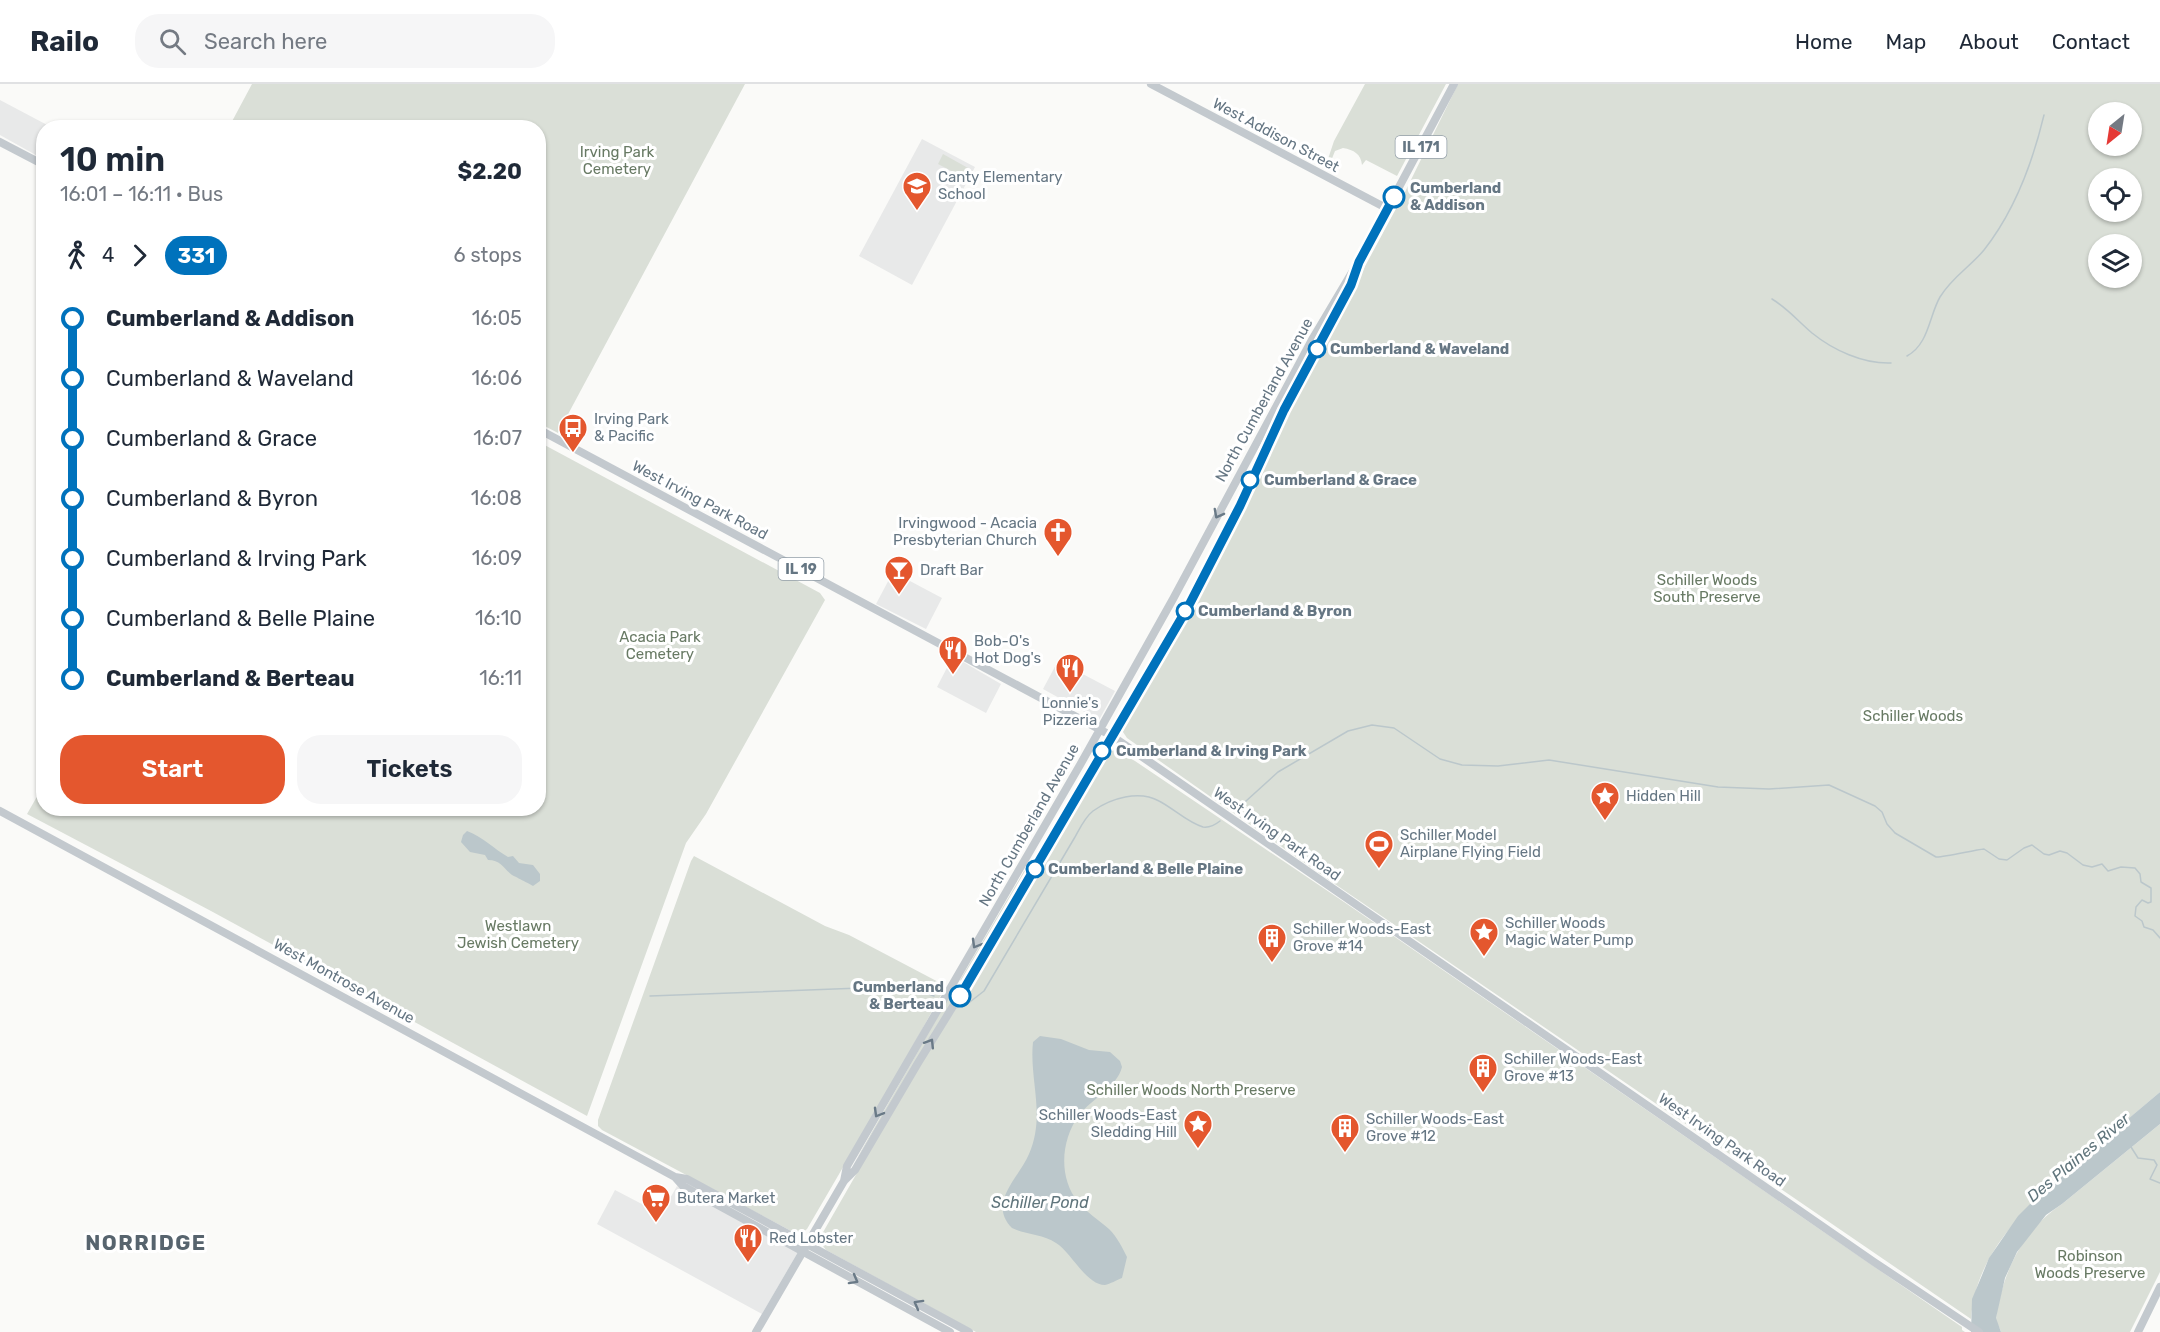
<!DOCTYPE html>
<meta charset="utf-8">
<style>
:root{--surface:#fff;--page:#f6f6f7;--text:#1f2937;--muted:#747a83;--line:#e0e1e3;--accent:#e4572e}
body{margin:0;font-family:Rubik,sans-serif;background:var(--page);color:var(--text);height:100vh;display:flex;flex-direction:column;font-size:22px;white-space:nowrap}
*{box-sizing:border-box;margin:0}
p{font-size:20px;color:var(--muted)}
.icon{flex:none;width:33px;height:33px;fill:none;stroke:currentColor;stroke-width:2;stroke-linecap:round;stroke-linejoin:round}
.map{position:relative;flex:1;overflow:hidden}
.drawer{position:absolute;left:36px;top:36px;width:510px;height:696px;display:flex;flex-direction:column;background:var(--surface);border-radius:24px;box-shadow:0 2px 4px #0004}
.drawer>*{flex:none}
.badge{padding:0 12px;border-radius:20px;font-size:21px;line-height:39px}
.needle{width:39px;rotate:210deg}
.buttons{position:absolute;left:2088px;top:18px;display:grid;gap:12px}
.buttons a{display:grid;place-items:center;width:54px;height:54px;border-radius:50%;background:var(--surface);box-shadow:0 2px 4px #0004;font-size:30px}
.map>.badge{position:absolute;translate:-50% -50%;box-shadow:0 0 0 3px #fff}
.legs{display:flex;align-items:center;gap:9px;height:66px;padding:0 24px;font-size:20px}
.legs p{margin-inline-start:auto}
.overview{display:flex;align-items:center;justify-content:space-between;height:102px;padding:0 24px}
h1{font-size:33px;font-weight:600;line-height:45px}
.cta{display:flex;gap:12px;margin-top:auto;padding:12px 24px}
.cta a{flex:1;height:69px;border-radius:24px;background:var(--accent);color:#fff;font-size:24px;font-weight:600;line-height:69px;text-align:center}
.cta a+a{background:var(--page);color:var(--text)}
ul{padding:0 24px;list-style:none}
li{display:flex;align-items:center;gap:21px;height:60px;font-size:22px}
li i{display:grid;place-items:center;width:9px;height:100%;margin:0 8px;background:currentColor}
li i::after{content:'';width:15px;height:15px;margin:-8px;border:4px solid;border-radius:50%;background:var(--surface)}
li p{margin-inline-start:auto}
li:first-child i{background:linear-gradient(#0000 50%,currentColor 0)}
li:last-child i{background:linear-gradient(currentColor 50%,#0000 0)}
header{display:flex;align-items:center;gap:36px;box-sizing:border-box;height:84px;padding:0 30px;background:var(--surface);border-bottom:2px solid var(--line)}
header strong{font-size:28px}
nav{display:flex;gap:33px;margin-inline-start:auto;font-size:21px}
.search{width:420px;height:54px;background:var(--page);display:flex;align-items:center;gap:15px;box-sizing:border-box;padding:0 21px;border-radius:24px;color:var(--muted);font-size:22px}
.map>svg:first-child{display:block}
.built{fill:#e8e9e9}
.green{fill:#dadfd7;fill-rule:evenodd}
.water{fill:#bbc7cb}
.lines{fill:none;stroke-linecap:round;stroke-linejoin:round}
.stream{stroke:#bbc7cb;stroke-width:1.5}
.secondary{stroke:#c3c9ce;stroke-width:8}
.primary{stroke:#c3c9ce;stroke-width:8}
.oneway{stroke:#6a7a87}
.line-1-casing{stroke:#fff;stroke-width:14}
.line-1{stroke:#0072bc;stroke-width:9}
.stop-1-dot{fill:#fff;stroke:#0072bc;stroke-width:3}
.labels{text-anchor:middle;stroke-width:6;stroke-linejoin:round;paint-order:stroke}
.shield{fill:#fff;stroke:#939fa8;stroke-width:1.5}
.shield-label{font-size:14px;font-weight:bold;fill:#657683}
.street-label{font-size:15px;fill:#657683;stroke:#fff}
.park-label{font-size:15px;fill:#687a64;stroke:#fff}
.poi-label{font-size:15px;fill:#657683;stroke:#fff;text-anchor:start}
.stop-label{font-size:15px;font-weight:bold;fill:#657683;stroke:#fff;text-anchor:start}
.water-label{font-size:16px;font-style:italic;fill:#60757c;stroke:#fff}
.district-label{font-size:21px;font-weight:bold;letter-spacing:1.5px;fill:#57646e;stroke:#fff}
</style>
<header>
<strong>Railo</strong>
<div class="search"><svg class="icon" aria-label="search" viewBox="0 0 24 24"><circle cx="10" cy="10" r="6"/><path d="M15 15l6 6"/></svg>Search here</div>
<nav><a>Home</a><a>Map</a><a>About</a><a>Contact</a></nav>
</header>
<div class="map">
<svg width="2160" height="1248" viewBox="0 0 2160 1248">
<rect width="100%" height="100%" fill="#fafaf8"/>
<path class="built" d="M0,16L51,43L44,44L43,75L0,51Z
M922,55L975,83L912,201L859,172Z
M893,488L942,514L926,545L876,520Z
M953,572L1001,600L986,629L937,603Z
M1058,577L1115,607L1099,636L1043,605Z
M677,1102L798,1168L762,1230L597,1140L615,1106L661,1130Z"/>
<path class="green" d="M252,0H745L558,349L539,339L538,44L229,43Z
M1365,0H1446L1397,92L1366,76L1362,81C1361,70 1354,66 1343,64L1335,67L1329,82L1325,84L1334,57Z
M1458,0H2160V1008C2133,1031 2106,1054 2080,1077C2030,1120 1976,1165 1971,1235L1326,794L1127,654L1123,648L1124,639L1194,518L1273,353L1405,108ZM2098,28H2132V62H2098ZM2098,94H2132V128H2098ZM2098,160H2132V194H2098Z
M943,70L968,84L963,93L938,80Z
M539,358L820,509L825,516L706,730L686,759L587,1032L211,827L27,730L43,702L44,724H538Z
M1115,666L1135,677L1347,820L1962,1243V1246L1965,1248H976L826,1166L820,1158L822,1150L912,993L978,890L1101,678L1109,668Z
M694,772L825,842L849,851L946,902L898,989L807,1145L802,1149L793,1148L602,1046L598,1042V1036L691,777Z
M1024,787L1026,788L1023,800L966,896L963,898L960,896Z
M949,913L952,915L950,922L853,1081Z
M2160,1040V1188L2130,1248H2001C2000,1243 1996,1240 1996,1235C1996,1229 1998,1222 1999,1217C2008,1178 2028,1142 2062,1120Z"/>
<path class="water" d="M467,747C483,753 494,765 508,773L513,772L519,779L533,781L540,790V797L533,802C530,800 514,792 512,791C503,784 501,776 488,776L485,771L470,768L461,758L463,751Z
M1040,952L1061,955L1089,966L1110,968L1120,977L1122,983C1117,1003 1092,1015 1079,1031C1061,1056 1058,1093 1078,1118C1086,1128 1099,1136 1109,1145C1117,1153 1122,1163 1127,1173L1122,1194C1117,1196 1110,1200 1105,1201C1086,1201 1071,1168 1056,1159C1043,1150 1026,1151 1012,1144C987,1119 1019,1094 1029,1070C1046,1031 1029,996 1033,958Z
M2160,1008V1040L2062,1120L2046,1131L2017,1168L2005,1194L1996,1234L2001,1248H1971L1972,1215L1980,1196L1989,1174L2018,1132L2044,1106Z"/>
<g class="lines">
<path class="stream" d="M1772,215C1787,224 1798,237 1812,249C1833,266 1863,280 1891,279
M1907,272C1929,260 1929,232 1940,213C1952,193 1970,183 1984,166C2014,128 2033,77 2044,31
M1235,727L1278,688L1348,647L1372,641L1394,644L1440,675L1462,681L1498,682L1549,676L1718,703L1769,705L1829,701L1875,722L1882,728L1887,740L1895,749L1936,773C1942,774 1974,766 1984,765L1999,775L2007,776L2024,764L2032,761L2044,770L2049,771L2060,767L2067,769L2083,781L2092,783L2102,780L2108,787L2121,783L2135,784L2140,790L2141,798L2151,804V818L2148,819L2142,816L2136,823L2135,832L2142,837L2144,843L2153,846L2160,854
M650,912L887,903L913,904L934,912
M966,921L984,907L1075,753C1080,744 1085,733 1093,727C1111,714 1139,706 1159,717C1173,724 1188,739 1203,743C1210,744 1215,741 1220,737
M2131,1063L2138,1074L2154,1076L2157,1081L2150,1095L2160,1099"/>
<path class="secondary" d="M1151,0L1388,125
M0,727L675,1093L687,1095L969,1248
M675,1093L683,1102L950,1248
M2138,1248L2160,1203"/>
<path class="primary" d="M0,58L44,81
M538,345L1112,652L1874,1178L1979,1248
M844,1097L847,1082L1080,681L1173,515L1313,254L1354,185
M756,1248L844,1097L855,1086L918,979L994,856L1096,677L1188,523L1240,422L1284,326L1351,201L1359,178L1454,0"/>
</g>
<defs><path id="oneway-chevron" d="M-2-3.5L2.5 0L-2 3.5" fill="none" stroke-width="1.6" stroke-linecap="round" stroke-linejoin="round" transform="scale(1.5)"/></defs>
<g class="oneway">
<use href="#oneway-chevron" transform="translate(1218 430) rotate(118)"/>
<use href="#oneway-chevron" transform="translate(976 860) rotate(120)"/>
<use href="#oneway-chevron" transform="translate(930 959) rotate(-58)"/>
<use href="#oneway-chevron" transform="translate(878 1029) rotate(120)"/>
<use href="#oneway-chevron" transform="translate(854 1196) rotate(29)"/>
<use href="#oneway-chevron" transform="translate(918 1220) rotate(-151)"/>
</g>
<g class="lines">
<g class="line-1-casing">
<path id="line-1" d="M960,912L1188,523L1240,422L1284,326L1351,201L1359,178L1394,113"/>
</g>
<use href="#line-1" class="line-1"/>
</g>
<defs>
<g id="school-pin" transform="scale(1.5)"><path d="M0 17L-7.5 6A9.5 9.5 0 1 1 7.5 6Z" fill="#e4572e" stroke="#fff"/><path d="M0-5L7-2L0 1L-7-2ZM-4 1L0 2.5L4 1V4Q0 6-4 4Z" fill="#fff"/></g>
<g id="bus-pin" transform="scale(1.5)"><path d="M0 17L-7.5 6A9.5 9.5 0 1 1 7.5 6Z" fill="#e4572e" stroke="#fff"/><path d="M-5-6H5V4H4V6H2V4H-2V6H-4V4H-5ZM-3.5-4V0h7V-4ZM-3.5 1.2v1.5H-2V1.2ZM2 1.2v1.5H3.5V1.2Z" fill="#fff"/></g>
<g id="church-pin" transform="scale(1.5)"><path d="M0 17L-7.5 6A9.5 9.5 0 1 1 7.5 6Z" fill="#e4572e" stroke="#fff"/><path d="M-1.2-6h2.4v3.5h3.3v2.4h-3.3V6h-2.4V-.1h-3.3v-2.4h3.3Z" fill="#fff"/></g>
<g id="bar-pin" transform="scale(1.5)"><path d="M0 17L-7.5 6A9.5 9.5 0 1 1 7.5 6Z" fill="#e4572e" stroke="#fff"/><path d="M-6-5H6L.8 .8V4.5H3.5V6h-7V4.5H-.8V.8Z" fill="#fff"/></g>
<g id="restaurant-pin" transform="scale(1.5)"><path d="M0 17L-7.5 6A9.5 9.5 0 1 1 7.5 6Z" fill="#e4572e" stroke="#fff"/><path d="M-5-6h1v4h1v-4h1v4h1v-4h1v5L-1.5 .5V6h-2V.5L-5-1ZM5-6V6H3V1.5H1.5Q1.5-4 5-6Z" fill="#fff"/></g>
<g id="sight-pin" transform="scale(1.5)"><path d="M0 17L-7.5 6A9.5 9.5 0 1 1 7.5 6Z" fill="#e4572e" stroke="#fff"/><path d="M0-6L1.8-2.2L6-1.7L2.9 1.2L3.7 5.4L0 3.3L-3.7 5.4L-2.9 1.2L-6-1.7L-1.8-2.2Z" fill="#fff"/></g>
<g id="stadium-pin" transform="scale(1.5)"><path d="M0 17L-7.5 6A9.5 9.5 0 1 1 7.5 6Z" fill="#e4572e" stroke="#fff"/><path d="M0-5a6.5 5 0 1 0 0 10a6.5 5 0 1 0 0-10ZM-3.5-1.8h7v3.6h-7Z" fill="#fff"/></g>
<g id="building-pin" transform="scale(1.5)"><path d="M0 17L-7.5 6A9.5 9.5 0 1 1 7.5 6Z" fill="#e4572e" stroke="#fff"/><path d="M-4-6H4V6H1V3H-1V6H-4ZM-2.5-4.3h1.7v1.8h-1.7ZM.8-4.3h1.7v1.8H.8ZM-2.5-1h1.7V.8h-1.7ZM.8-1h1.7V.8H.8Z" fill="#fff"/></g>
<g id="supermarket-pin" transform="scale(1.5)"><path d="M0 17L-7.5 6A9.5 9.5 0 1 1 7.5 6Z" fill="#e4572e" stroke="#fff"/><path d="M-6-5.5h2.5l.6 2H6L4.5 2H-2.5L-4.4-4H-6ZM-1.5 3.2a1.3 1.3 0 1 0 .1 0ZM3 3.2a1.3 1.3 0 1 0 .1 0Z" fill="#fff"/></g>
</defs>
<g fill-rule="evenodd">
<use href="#school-pin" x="917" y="102"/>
<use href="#bus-pin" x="573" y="344"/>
<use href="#church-pin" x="1058" y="448"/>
<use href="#bar-pin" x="899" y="486"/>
<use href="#restaurant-pin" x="953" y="566"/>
<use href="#restaurant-pin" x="1070" y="584"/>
<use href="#sight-pin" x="1605" y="712"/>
<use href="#stadium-pin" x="1379" y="760"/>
<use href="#sight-pin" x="1484" y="848"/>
<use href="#building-pin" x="1272" y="854"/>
<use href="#building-pin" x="1483" y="984"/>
<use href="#sight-pin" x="1198" y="1040"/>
<use href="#building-pin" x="1345" y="1044"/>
<use href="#supermarket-pin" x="656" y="1114"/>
<use href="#restaurant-pin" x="748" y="1154"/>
</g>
<g class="stop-1-dot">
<circle cx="1394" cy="113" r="10"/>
<circle cx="1317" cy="265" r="8"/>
<circle cx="1250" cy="396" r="8"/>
<circle cx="1185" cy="527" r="8"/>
<circle cx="1102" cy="667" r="8"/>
<circle cx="1035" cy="785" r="8"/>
<circle cx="960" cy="912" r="10"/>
</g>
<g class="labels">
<g class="shield">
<rect x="1395.5" y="52" width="51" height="22" rx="4.5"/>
<rect x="778.5" y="474" width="45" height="22" rx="4.5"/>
</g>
<g class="shield-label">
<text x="1421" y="68">IL 171</text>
<text x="801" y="490">IL 19</text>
</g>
<g class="street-label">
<text transform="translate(1276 51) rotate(28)" y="5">West Addison Street</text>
<text transform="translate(1264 316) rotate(-61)" y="5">North Cumberland Avenue</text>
<text transform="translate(700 416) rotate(28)" y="5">West Irving Park Road</text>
<text transform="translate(1029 741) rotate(-60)" y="5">North Cumberland Avenue</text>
<text transform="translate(1277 750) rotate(35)" y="5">West Irving Park Road</text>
<text transform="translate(344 897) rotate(29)" y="5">West Montrose Avenue</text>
<text transform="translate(1722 1056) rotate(35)" y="5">West Irving Park Road</text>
</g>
<g class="park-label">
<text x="617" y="73">Irving Park<tspan x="617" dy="17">Cemetery</tspan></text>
<text x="1707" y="501">Schiller Woods<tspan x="1707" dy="17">South Preserve</tspan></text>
<text x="660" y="558">Acacia Park<tspan x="660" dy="17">Cemetery</tspan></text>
<text x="1913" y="637">Schiller Woods</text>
<text x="518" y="847">Westlawn<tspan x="518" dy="17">Jewish Cemetery</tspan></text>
<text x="1191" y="1011">Schiller Woods North Preserve</text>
<text x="2090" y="1177">Robinson<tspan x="2090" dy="17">Woods Preserve</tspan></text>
</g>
<g class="poi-label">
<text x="938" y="98">Canty Elementary<tspan x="938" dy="17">School</tspan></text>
<text x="594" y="340">Irving Park<tspan x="594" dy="17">&amp; Pacific</tspan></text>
<text x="1037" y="444" text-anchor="end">Irvingwood - Acacia<tspan x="1037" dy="17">Presbyterian Church</tspan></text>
<text x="920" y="491">Draft Bar</text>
<text x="974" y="562">Bob-O's<tspan x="974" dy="17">Hot Dog's</tspan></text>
<text x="1070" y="624" text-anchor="middle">Lonnie's<tspan x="1070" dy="17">Pizzeria</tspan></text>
<text x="1626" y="717">Hidden Hill</text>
<text x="1400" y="756">Schiller Model<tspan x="1400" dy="17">Airplane Flying Field</tspan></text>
<text x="1505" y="844">Schiller Woods<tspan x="1505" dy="17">Magic Water Pump</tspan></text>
<text x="1293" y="850">Schiller Woods-East<tspan x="1293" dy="17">Grove #14</tspan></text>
<text x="1504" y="980">Schiller Woods-East<tspan x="1504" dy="17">Grove #13</tspan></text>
<text x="1177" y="1036" text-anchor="end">Schiller Woods-East<tspan x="1177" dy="17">Sledding Hill</tspan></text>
<text x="1366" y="1040">Schiller Woods-East<tspan x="1366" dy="17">Grove #12</tspan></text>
<text x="677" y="1119">Butera Market</text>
<text x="769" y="1159">Red Lobster</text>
</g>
<g class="stop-label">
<text x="1410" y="109">Cumberland<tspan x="1410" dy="17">&amp; Addison</tspan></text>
<text x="1330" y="270">Cumberland &amp; Waveland</text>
<text x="1264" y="401">Cumberland &amp; Grace</text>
<text x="1198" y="532">Cumberland &amp; Byron</text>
<text x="1116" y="672">Cumberland &amp; Irving Park</text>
<text x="1048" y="790">Cumberland &amp; Belle Plaine</text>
<text x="944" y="908" text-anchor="end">Cumberland<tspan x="944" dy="17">&amp; Berteau</tspan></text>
</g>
<g class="water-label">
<text transform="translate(2078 1073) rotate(-40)" y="6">Des Plaines River</text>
<text x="1040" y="1124">Schiller Pond</text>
</g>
<g class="district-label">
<text x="146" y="1166">NORRIDGE</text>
</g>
</g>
</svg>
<div class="buttons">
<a><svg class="needle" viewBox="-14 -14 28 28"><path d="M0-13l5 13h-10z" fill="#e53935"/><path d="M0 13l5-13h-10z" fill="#747a83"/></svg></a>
<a><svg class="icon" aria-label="locate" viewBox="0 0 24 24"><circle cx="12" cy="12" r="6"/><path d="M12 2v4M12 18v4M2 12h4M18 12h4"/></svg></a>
<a><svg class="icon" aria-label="layers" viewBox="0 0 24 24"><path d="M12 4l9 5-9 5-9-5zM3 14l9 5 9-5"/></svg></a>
</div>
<section class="drawer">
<div class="overview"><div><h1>10 min</h1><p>16:01 – 16:11 · Bus</p></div><b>$2.20</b></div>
<div class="legs"><svg class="icon" aria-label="walk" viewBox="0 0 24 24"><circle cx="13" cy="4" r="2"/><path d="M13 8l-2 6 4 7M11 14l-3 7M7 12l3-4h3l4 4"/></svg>4<svg class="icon" aria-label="forward" viewBox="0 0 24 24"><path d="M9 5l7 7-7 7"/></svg><b class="badge" style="background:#0072bc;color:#fff">331</b><p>6 stops</p></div>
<ul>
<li><i style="color:#0072bc"></i><b>Cumberland &amp; Addison</b><p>16:05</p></li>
<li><i style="color:#0072bc"></i><span>Cumberland &amp; Waveland</span><p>16:06</p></li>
<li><i style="color:#0072bc"></i><span>Cumberland &amp; Grace</span><p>16:07</p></li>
<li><i style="color:#0072bc"></i><span>Cumberland &amp; Byron</span><p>16:08</p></li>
<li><i style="color:#0072bc"></i><span>Cumberland &amp; Irving Park</span><p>16:09</p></li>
<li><i style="color:#0072bc"></i><span>Cumberland &amp; Belle Plaine</span><p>16:10</p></li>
<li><i style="color:#0072bc"></i><b>Cumberland &amp; Berteau</b><p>16:11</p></li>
</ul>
<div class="cta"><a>Start</a><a>Tickets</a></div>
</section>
</div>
